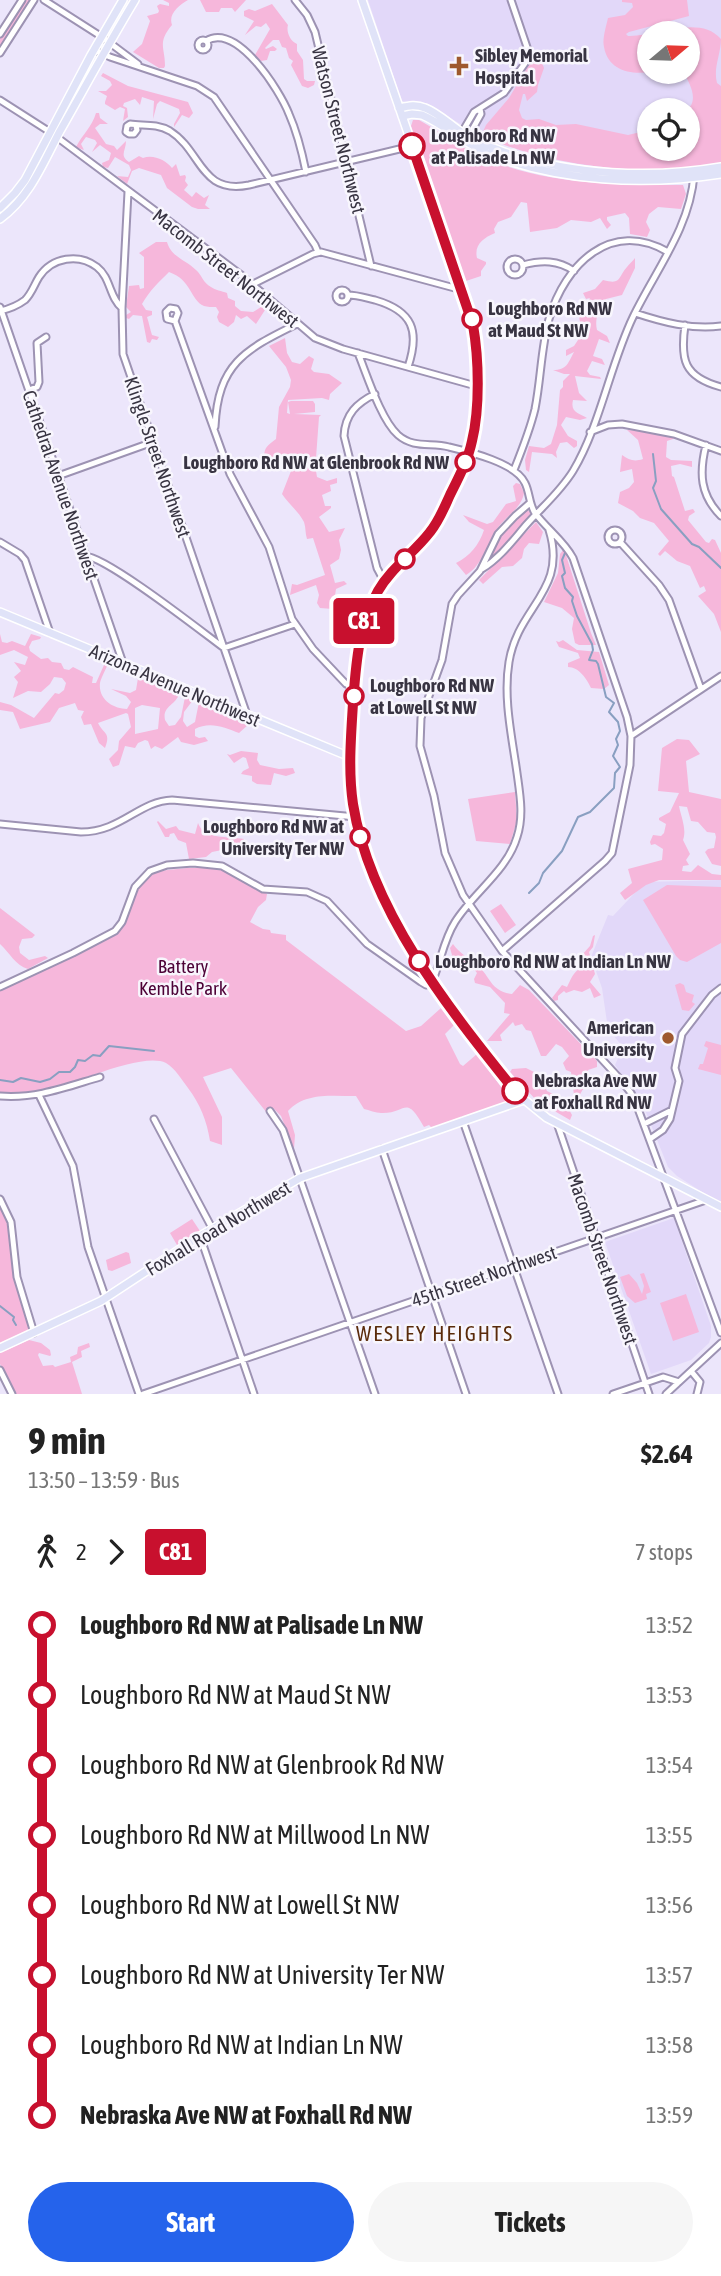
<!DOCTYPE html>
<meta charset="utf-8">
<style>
:root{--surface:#fff;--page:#f6f6f6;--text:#222;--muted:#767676;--accent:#2563eb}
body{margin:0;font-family:"Asap Condensed",sans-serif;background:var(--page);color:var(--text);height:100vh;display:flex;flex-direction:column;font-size:26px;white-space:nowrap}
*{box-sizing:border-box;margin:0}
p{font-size:23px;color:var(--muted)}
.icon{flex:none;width:38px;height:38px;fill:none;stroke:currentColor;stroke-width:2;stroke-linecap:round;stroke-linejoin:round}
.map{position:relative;height:1394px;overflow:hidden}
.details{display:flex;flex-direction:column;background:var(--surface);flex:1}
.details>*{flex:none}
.badge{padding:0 14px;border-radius:5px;font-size:24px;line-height:46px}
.needle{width:46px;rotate:71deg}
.tools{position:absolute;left:637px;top:21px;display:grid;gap:14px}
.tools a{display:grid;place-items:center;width:63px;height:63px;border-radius:50%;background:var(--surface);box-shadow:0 2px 5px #0004;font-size:35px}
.map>.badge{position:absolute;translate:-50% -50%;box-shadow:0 0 0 4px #fff}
.legs{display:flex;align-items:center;gap:10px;height:77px;padding:0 28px;font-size:23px}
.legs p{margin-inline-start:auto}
.summary{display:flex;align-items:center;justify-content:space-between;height:119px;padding:0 28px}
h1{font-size:38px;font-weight:700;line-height:52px}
.cta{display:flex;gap:14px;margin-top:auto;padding:14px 28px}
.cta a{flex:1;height:80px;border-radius:42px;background:var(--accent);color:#fff;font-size:28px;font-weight:700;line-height:80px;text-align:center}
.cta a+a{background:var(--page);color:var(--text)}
ul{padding:0 28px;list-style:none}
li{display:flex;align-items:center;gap:24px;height:70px;font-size:26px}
li i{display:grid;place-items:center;width:10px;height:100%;margin:0 9px;background:currentColor}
li i::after{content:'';width:18px;height:18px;margin:-9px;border:5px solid;border-radius:50%;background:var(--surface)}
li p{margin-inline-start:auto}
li:first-child i{background:linear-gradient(#0000 50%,currentColor 0)}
li:last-child i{background:linear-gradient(currentColor 50%,#0000 0)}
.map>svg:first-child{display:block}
.built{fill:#e2d8f9;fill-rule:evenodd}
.green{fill:#f6b7db;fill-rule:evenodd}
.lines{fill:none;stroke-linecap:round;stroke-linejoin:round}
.stream{stroke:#899fc1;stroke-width:2}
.minor-casing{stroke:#9d93b3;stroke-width:9}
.major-casing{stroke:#fff;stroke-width:10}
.minor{stroke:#fff;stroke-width:5}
.major{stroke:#e0e3f8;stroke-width:7}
.line-1-casing{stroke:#fff;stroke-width:16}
.line-1{stroke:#c8102e;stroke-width:10}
.poi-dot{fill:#9e592d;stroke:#f8f6fd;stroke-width:2.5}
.stop-1-dot{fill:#fff;stroke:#c8102e;stroke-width:3.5}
.labels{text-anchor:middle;stroke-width:5;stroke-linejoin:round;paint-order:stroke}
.poi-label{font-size:19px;font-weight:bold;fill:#383442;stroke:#f8f6fd;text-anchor:start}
.street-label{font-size:19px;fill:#383442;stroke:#f8f6fd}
.stop-label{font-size:19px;font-weight:bold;fill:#383442;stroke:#f8f6fd;text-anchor:start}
.park-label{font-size:19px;fill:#4d0237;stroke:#f8f6fd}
.neighbourhood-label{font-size:21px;letter-spacing:2px;fill:#5a2b0b;stroke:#f8f6fd}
</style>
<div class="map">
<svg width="721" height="1394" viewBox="0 0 721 1394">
<rect width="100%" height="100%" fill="#ece6fb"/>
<path class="built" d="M368,0H721V163L694,171L592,168L474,135L475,133L426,103H408L402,101ZM649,33H688V72H649ZM649,110H688V149H649Z
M721,880V1204L677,1176L668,1167L643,1105L615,1065L623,1047L608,1029L602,988L591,957L608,915L613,916L645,882Z
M674,1218L711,1326V1337L709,1343L691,1360L651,1374L605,1242Z"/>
<path class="green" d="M24,0H32L0,50V37Z
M163,0H188C179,5 168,14 172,25C157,43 165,47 165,66L164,68H159L133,52L142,44L150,21L147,16L158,13L159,11L157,6L160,4L169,6V3Z
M200,0H246L235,12L232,8H221L219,12H206Z
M622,0H687L689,16L629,32L626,34L628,36C656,37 699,14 721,39C721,54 713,68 717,83L721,86V163C640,177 557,168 481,136L486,125L509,98L530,63L534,59L542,63L544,68L538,85L537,92L527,101L525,94H523L519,110L522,118L526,120L539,119L556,125L576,124L628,135L649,130V149H688L687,110C699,100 690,84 684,73L688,72V33H649L650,72C630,75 608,70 604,47C602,39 606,27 608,18L625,15L633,7L632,3L622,2Z
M272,4L288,25C286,32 290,41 297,44V51L303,60L304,79L307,81H315L314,85L308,88L302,86L291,65L293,61L289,58L286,48L282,47L279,40H273L265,48L266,49L273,46L277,49L275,51H270L267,60L261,61L255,55L270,29L266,23L261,27L256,26L245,35L254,21L244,16V11L249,9L255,11Z
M103,73L128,86L188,102L193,113L189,118L182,115L174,127V124L180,113L179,109L160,101L157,104L153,119L154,101L142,97L140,105L135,99L124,103L123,106L127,108L128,117L123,121L125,109L120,107L115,110L105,104V102L107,96L98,91H106L112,85L110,81L101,76Z
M96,113H99L100,118L108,124H100L95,128L106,144L114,146L117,150L126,141C126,151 119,155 129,162L139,156L143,158C153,154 166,160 172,168L176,164L180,176L185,175L186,177L185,181L188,185L184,190L192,197L196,192L204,198L209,195L205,205L210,209H198L192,207L167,188L161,175L139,168L132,171L127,184L117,176L128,177L131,170L129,165L115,157L108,168L103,167L102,163L109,160L111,153L100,145L92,152L97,143L95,140L86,137L81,144L84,150L76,147C82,135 92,127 96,113Z
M413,120H419C441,132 461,148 485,158C547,185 617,185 683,185L686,194L681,209L658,207L649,214L646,222L650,230L647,237L630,234L629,218L625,213L607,217V220L611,225L607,229L600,218L591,222L571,220L557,228L530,232L527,203L521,202L511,217L498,222L494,229L495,233C483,238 474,245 477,258L486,262V264L481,271V276L466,281L411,126Z
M156,242H167C171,257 186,260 196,270C202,275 203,283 211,287C215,290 222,291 227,293L228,298L235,301V306L241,311L253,312L261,307L264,308L265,310L256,324L247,316L241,319L236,315L234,322L228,327L219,322L217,317L219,312L216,307C212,307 207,307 204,306C190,300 192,280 169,272C159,282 150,290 142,304L146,310L152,311V315L147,317C149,323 150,329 152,335L159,337L157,340L152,339L150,343L147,342L142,316L133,315L129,319L126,318V315L131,312L126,307L129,286L139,285L140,289L144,288V257L139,253Z
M635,258V268L622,295L606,299C600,310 594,317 597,330L607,336L610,343L599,339L593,356L602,359L605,365L592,361L587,371L590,375L600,377L601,379L575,376L579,393L587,401L573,400C570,413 579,413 587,418L580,420L566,417L561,425L568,436L577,441V446L574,448L567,442L560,443L556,452L557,458L552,454L532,452L529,472L526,470L525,460L529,446L544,448L551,444L557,425L560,390L563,387V381L570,374H564L553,370C567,370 568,363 574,352L566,356V350L574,346L578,340L576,333L571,329L580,322L578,311L570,307L565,308L564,306C574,303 583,310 590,298L586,299L583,293L595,289L603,280C622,285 617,278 627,267C629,264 633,261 635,258Z
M285,338L287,353L292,362L300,364L309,356L314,359L311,369L314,372L329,374L342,383L330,394L329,400L322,398L288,400L287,413L290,414L288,402L291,401H313L315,404V412L294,414L321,415L319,417L316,458L322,459V462L315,465L317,477L327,481L337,478V483L330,485L331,491L322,495L325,506H331V508L319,517L329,532L345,528L339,540L341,550L339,559L330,565L335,583L344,581L347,584L336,589L333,609L320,608L317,603L319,595L316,585L290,595L292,584L297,585L325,575L313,538L307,539C305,533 306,528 304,522C299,512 288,503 282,494L291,471L285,455L265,463C263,449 265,447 276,439L279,407L290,387L291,380L286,367L269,346Z
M627,430L644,431L676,438L667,441L666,457L671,460L692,461V467L680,464L671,466L672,476L674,477L685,511L693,509L695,512L689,516L688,520L706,542L709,543L712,539L715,540L721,553V632L714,614L698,596L706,591L704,586L700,588L690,566L677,561L665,551L660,556L658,554L669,541L654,523L640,518L633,511L618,503L620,492L629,488L634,482L632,469L620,472L622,455C629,460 634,462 643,459L638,440Z
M516,483L520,484L524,493C521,509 506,516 497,529C486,545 483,565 466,575L456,563C470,556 479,545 484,530L469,522L463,515L487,524L493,522L506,504L516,501L513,486Z
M526,508L532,515L488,564L486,563L502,533Z
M536,522L543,532L539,544L529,543L524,549L522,558L513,566L502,567L483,584L479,580Z
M564,549L591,633L596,645H579L575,643L572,629L574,618L562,608L544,602L558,573L560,554Z
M0,634L2,642L7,643L12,641L25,646L31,634L41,637L40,639L32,641L29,647L30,651L41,659L48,658L52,662L61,663L64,669L69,670L73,667L93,677L92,683H96L104,665L107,666C105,671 101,678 100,683C98,700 114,709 127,709L131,702L126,696L111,689L130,693L136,690L138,678L179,694C176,705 162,706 165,720L169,726L175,725L181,717L185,697L193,700L184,712L183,721L187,727L195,722L199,702L249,724L239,733C225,727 209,721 195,729V736L199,738L205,737L208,741L194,745L181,742L178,737L162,749L155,746L151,749L148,741L145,740L138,743L135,748L125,746L119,765L113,767L109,759L118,750L119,741L131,727L128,714L126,713L98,723C104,735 111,732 105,748L99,743L91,724L84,725L81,717L84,711L78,710L75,703L59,708L50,722L20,729L13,712L0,710V702L11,705L34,718L55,693L59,694L64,690L66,683L62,678L54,677L50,684L41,692L28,691L13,698L18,682L14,677L21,671L14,662L25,665L28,657L14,650L0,655ZM142,705L160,708L158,729L135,734V708Z
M563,640L577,650L599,652L609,685L604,689L591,688C587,679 579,667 568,667V663L580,658L578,653L559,647L556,641L559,642Z
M677,739L689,740L700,754L686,761L689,792L721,799V866L712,864L705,852L708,849L714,848L716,837L715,833L707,832L698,822L691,821L687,807L679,806C681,817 687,829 683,840L690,854L686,860L689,865L683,866L682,871L691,872L698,865L712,874L721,875V880H659L646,885L625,900L620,893L632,883L628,869L662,860L663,849L655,844L651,845L650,842L653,835L661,836L664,833L666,824L659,820V818L670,812L679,793L658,791L662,748Z
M241,751L258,753L257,760L260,765L279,769L293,768L295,773L286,776L274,773L271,785L257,784L252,781V776L241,774L243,771L249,768L246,758L243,757L234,763L227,754L230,755Z
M515,792L517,820L510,844L476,841L468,799Z
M158,821L166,829L176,826L179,830L195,834L198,823C204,840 228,836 244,839L243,845L236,848L234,843L229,841L222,850L212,852L206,857L189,859L186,843L178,840L174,833L170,834L169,837H165L157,822Z
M187,868H219L267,894L266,900L258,907L250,922L263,929L270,930L271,933L286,935V940L406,1031L421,1026L441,1008L454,1025L445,1034L460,1064L463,1066L477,1054L512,1102L432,1128L429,1125L424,1127C405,1093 407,1114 381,1113C376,1113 369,1110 364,1109L356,1096C332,1096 305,1092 288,1111L295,1135L294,1149L281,1116L273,1108L267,1113L231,1068L203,1077L222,1117V1145L210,1141C207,1121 200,1104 188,1088C182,1080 175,1068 166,1063C142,1051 70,1086 42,1092C28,1095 15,1095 0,1092V991L118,934L141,882L158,871Z
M667,885L721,887V943L687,962L680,960L676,956L643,900Z
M501,904L516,925L505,933L490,911Z
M0,908L35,935L32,938L22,939L19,947L20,953L29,960L45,956L48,958L28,969C15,965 10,953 0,944Z
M595,935L593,947L589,952L595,974L590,982L601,995L594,998L590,988L582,992L574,990L566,993L564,991L558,996V1000L554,1001L552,998L562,985L567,987C571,979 573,972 581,968V956L590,946L593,936Z
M453,944C459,953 470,959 478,966C491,977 490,991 512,994L520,985L529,990L597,1061V1067L588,1070L589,1079L579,1096L574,1095L571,1072L566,1070L563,1063L569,1056L562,1047L556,1044L546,1056H541L531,1031L526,1030L522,1024L515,1026L513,1022L500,1035L502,1041H487L510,1014L504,1013L505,1003L490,987L475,983L474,979L477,973L474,969L468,968L450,960L452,955L450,948Z
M680,983L684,985L686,992L694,995L692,1002L695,1004L689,1011L682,1010L675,985Z
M706,1041L721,1045V1075L698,1069L700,1064H703L708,1048L704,1046Z
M526,1068L534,1072L542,1081L547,1091L563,1099L572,1115L570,1120L537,1101L510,1072L512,1069Z
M0,1205L9,1227L13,1274L32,1335L0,1347Z
M192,1219L200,1231L177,1245L170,1233Z
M126,1252L129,1253L131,1263L112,1271L108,1270L106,1260Z
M644,1273L651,1292L646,1294L647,1299L635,1303L627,1296L620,1277L629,1274L637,1283L642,1294L644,1286L640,1274Z
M686,1294L699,1332L673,1341L660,1303Z
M29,1340L41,1343L50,1350L51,1355L50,1356L39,1353L38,1355L43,1366L53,1365L55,1367L71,1362L70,1357L77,1354L78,1347L89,1343L90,1347L81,1351L82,1357L72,1362L82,1394H15L0,1364V1353Z"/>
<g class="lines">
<path class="stream" d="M653,454L656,481L653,488L661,509L692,544L699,547L721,568
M529,893L539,883L543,873L562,851L578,817L590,812L614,788L615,773L620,767L613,756L618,745L616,739L620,731L618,722L609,712L614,703L606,697L598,664L596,661L589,660L593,650L592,644L577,616L572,601L573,597L565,588L562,576L565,573L562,560L565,553
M0,1080L13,1082L21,1078L40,1082L50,1079L59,1072H70L75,1067L78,1060L85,1061L93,1055L100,1056L109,1046L154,1051
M0,1306L14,1317L13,1320L16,1325"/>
<g class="minor-casing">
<path id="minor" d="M44,0L102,37L138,64
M295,0L307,15L315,32L371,266
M0,34L22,0
M198 45a5 5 0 1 1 10 0a5 5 0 1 1-10 0Z
M206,41C237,22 280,91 289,114C297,132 302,152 306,172
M94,50L110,57L197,86L214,97L315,245L318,252
M0,53L34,0
M0,100L50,132L240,274L315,338L343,349L476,386
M136,126L137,130L134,134H129L126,132L127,126L130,124C143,126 156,123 170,131C202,151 200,195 249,185L412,146
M461,134L474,112L504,93L528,59L529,53L511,0
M467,139L481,114L480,109
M128,192L122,308L123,354L247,715
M507 267a8 8 0 1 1 16 0a8 8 0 1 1-16 0Z
M523,265C542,260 558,260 574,271
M253,284L313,254L321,252L462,290
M336 296a6 6 0 1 1 12 0a6 6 0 1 1-12 0Z
M348,295C357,295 366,298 375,300C413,311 420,331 408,367
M0,307L123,663
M0,311C9,309 17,306 25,300C32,293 34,285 39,277C52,257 79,253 97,267C111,278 109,297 122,308
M635,313C662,322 692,330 721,326
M175,321L167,319L166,312L170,308L176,309L178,313L175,321L230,474L269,547L292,619L313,649L346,684L354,687
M685,325C680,360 684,377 721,387
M358,353C367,375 381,420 398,435C414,449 431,442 449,447C470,452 516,463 525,483C530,493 529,504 535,513C547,529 564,541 573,558L627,717L631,736L630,765L612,853L605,861L502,951
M29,390L37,387L39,382L37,343L46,337
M375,394C357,403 345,414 344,436L377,568L384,581
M215,427C218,364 244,350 297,324
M590,432L608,425L622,424L674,434L721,451
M706,445C699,473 700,495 721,516
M514,470C522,450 530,430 535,409C541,379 541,348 549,319C565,264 611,219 668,252
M58,476L153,442
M530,503L515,516L498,534L480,571L458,595L452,604L442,660L421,718L420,746L434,796L445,853L463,895L502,951L620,1079L631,1093L637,1106L721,1333
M608 537a7 7 0 1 1 14 0a7 7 0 1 1-14 0Z
M0,542L20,554L25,560L50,633
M620,542L659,585L669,600L701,689
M85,556C107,557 201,631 224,648L295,624
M482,569C501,557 513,540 527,524C543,506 560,492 573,471C600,426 610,365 633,317C655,271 690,228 694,175
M631,736L721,676
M0,824L81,832C121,832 139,801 172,800L356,817
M0,987L73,953L115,931L122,922L135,887L150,871L167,865L193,863L222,866L263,889L307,892L327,901L367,944L421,982L426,985L432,982C441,962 443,941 455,922C473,893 507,871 517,837C524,816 520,795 517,773C512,737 503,698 509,662C518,606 568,591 549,530
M39,1095L73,1166L88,1247L139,1394
M0,1096C36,1099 66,1087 100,1077
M270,1111L283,1130L375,1394
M154,1119L212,1228
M463,1121L558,1394
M557,1123L649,1394
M644,1124L672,1110
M650,1139L663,1130L670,1119L679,1081L675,1068L682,1034L712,995L721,988
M382,1149L466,1394
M0,1199L11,1222L17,1277L34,1333
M200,1236L254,1394
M0,1370L12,1394
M691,1371L700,1382L697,1394
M143,1394L706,1200
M613,1394L663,1377L679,1382
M666,1394L721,1343"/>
</g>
<g class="major-casing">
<path id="major" d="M362,0L471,315L476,344V408L473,434L467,459L432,529L387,578L379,589L366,615L359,637L350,757L351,790L358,830L377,882L425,973L521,1097L547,1118L721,1207
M399,108C408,106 416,104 425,108C438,113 449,124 461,132C474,140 490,147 504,152C572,175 651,179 721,167
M402,116L412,114L422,115C445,125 464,143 487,153C559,182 645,186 721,174
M0,208L15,193L25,180L91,55L123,0
M0,219C30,197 43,163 60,131C85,87 109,43 135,0
M0,612L350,757
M0,1348L101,1301L200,1236L300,1178L524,1100"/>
</g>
<use href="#minor" class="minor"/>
<use href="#major" class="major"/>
</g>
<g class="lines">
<g class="line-1-casing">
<path id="line-1" d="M412,146L473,325C479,359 480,408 472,441C468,460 459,477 450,495C444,508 439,521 430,532C414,553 391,568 378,591C358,627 356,664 353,703C351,737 348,770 353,804C370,910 449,1009 515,1091"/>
</g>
<use href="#line-1" class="line-1"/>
</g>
<g class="poi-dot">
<path d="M455.5 55.5h7v7h7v7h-7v7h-7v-7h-7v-7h7z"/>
<circle cx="668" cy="1038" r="7"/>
</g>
<g class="stop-1-dot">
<circle cx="412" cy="146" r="12"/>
<circle cx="472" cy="319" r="9"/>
<circle cx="465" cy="462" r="9"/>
<circle cx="405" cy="559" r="9"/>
<circle cx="354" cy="696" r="9"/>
<circle cx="360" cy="837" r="9"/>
<circle cx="419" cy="961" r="9"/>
<circle cx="515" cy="1091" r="12"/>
</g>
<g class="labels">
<g class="poi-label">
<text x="475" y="62">Sibley Memorial<tspan x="475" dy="22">Hospital</tspan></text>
<text x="654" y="1034" text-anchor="end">American<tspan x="654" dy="22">University</tspan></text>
</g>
<g class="street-label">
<text transform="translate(339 130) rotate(76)" y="7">Watson Street Northwest</text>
<text transform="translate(226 268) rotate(38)" y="7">Macomb Street Northwest</text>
<text transform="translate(158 457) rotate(71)" y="7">Klingle Street Northwest</text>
<text transform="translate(61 485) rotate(71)" y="7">Cathedral Avenue Northwest</text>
<text transform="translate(175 685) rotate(23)" y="7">Arizona Avenue Northwest</text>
<text transform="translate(218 1228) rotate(-31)" y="7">Foxhall Road Northwest</text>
<text transform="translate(603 1259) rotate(71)" y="7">Macomb Street Northwest</text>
<text transform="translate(484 1276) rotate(-19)" y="7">45th Street Northwest</text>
</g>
<g class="stop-label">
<text x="431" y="142">Loughboro Rd NW<tspan x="431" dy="22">at Palisade Ln NW</tspan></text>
<text x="488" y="315">Loughboro Rd NW<tspan x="488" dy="22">at Maud St NW</tspan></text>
<text x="449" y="469" text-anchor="end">Loughboro Rd NW at Glenbrook Rd NW</text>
<text x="370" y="692">Loughboro Rd NW<tspan x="370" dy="22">at Lowell St NW</tspan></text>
<text x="344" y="833" text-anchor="end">Loughboro Rd NW at<tspan x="344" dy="22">University Ter NW</tspan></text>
<text x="435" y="968">Loughboro Rd NW at Indian Ln NW</text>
<text x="534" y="1087">Nebraska Ave NW<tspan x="534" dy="22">at Foxhall Rd NW</tspan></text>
</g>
<g class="park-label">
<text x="183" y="973">Battery<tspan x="183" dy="22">Kemble Park</tspan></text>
</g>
<g class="neighbourhood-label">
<text x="435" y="1341">WESLEY HEIGHTS</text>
</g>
</g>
</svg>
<div class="tools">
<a><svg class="needle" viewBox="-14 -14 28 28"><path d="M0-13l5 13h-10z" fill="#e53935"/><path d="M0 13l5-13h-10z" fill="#767676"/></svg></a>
<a><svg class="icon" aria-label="locate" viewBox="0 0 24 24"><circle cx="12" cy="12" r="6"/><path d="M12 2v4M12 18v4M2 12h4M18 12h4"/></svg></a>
</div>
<b class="badge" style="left:364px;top:621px;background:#c8102e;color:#fff">C81</b>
</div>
<section class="details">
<div class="summary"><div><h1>9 min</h1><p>13:50 – 13:59 · Bus</p></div><b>$2.64</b></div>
<div class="legs"><svg class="icon" aria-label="walk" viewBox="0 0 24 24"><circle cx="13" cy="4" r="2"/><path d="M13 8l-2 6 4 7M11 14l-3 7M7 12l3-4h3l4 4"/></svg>2<svg class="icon" aria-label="forward" viewBox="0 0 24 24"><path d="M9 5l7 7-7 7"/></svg><b class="badge" style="background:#c8102e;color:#fff">C81</b><p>7 stops</p></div>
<ul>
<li><i style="color:#c8102e"></i><b>Loughboro Rd NW at Palisade Ln NW</b><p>13:52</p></li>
<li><i style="color:#c8102e"></i><span>Loughboro Rd NW at Maud St NW</span><p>13:53</p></li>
<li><i style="color:#c8102e"></i><span>Loughboro Rd NW at Glenbrook Rd NW</span><p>13:54</p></li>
<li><i style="color:#c8102e"></i><span>Loughboro Rd NW at Millwood Ln NW</span><p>13:55</p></li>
<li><i style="color:#c8102e"></i><span>Loughboro Rd NW at Lowell St NW</span><p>13:56</p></li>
<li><i style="color:#c8102e"></i><span>Loughboro Rd NW at University Ter NW</span><p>13:57</p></li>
<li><i style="color:#c8102e"></i><span>Loughboro Rd NW at Indian Ln NW</span><p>13:58</p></li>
<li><i style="color:#c8102e"></i><b>Nebraska Ave NW at Foxhall Rd NW</b><p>13:59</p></li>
</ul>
<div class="cta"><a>Start</a><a>Tickets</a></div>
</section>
